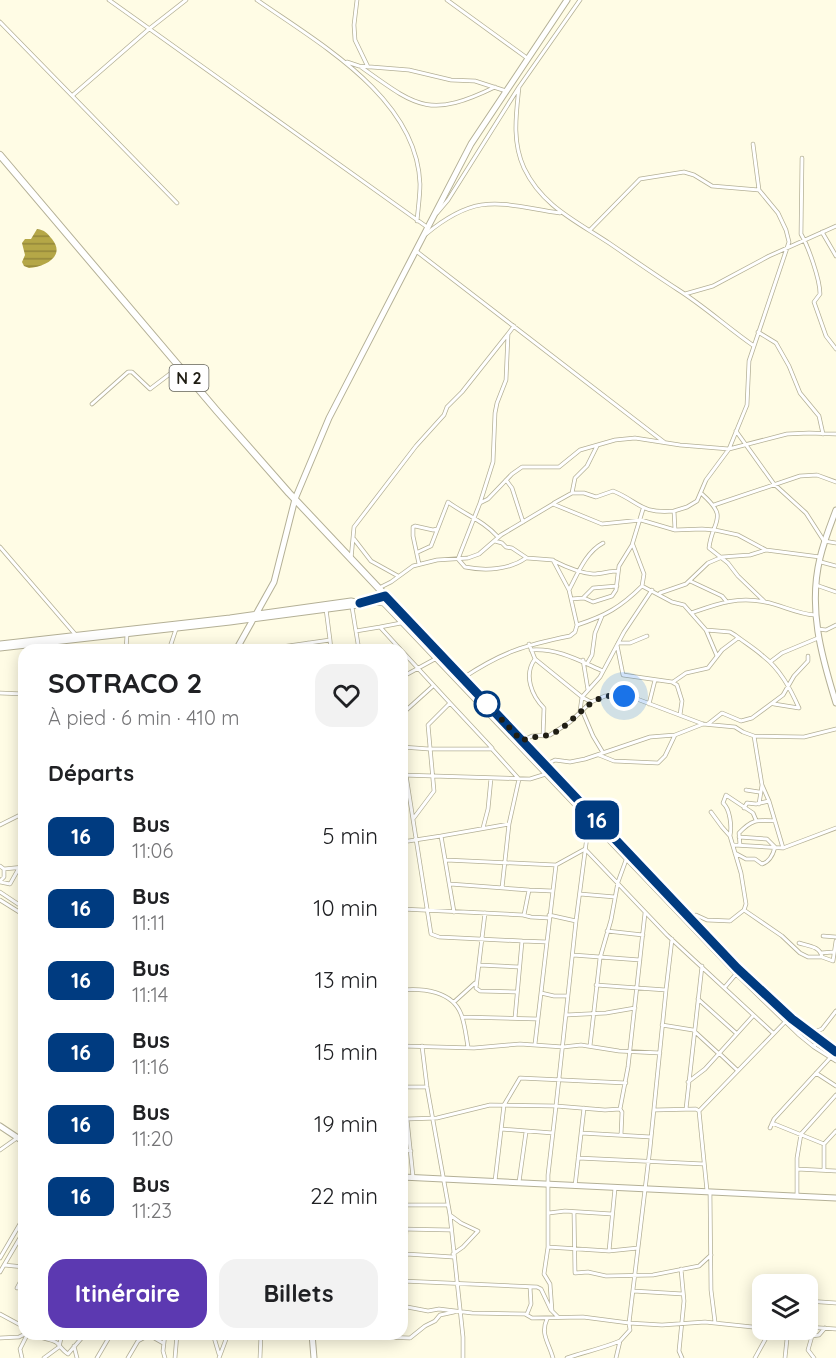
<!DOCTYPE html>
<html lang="fr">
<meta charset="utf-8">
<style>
:root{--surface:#fff;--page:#f2f2f2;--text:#202124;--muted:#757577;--accent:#5c39b1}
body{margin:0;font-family:Quicksand,sans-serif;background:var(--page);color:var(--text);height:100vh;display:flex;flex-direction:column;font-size:22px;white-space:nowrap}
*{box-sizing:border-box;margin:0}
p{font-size:20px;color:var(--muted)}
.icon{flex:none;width:33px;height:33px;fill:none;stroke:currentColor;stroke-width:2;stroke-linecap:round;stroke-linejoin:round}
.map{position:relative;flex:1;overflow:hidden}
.sheet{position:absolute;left:18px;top:644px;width:390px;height:696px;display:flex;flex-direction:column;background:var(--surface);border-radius:18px;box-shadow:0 3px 15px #0003}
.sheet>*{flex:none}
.badge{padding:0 12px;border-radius:9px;font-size:21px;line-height:39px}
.fabs{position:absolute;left:752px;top:1274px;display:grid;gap:12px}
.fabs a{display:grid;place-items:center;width:66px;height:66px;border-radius:12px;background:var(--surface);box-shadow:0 3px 15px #0003;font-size:30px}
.you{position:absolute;width:30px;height:30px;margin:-15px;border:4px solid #fff;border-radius:50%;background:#1a73e8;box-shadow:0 0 0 9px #1a73e833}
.map>.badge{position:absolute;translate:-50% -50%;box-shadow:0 0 0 3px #fff}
h2{padding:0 30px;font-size:22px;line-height:54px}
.round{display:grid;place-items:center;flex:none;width:63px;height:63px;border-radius:18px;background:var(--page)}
.headline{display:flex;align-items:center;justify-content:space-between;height:102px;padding:0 30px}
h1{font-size:28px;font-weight:700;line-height:45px}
.primary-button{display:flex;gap:12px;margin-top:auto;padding:12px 30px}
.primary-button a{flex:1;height:69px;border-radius:18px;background:var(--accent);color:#fff;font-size:24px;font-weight:700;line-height:69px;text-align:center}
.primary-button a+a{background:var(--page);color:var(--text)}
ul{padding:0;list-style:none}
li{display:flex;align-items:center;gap:18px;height:72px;padding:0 30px}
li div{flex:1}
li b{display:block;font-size:22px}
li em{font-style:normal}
li .badge{min-width:66px;font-weight:700;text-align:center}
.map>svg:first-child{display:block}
.water{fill:url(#water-rules)}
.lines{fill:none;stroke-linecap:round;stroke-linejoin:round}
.street-casing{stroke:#b4b096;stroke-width:4.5}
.secondary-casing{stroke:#b4b096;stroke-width:7}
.primary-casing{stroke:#b4b096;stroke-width:8}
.street{stroke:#fff;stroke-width:3}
.secondary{stroke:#fff;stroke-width:5}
.primary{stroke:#fff;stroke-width:6}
.line-casing{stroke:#fff;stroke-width:14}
.line{stroke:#003b80;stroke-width:9}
.walk{stroke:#201e14;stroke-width:6;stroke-dasharray:0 10.8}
.stop-dot{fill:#fff;stroke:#003b80;stroke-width:3}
.labels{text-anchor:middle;stroke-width:4.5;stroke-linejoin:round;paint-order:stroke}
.shield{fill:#fff;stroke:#63625a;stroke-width:1.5}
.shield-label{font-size:16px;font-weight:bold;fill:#201e14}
</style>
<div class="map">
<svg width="836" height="1358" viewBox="0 0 836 1358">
<defs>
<pattern id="water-rules" width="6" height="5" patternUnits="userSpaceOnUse" patternTransform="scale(1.5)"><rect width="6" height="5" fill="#b5a747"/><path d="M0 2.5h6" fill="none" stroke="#93873a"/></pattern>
</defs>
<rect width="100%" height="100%" fill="#fffce5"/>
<path class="water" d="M37,229C45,230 47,233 52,239C66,256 45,267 29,268L24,266L22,262L25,255L22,243L25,239H31Z"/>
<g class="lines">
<g class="street-casing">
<path id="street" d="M109,0L427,227
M257,0C320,44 417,98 420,184C420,196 418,209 417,221
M357,0L354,25L355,40L368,67
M447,0L527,58
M0,22L177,203
M347,62L359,66L409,70L451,80L475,81L506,91
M361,67C417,107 429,119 495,87
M519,87C516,115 512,142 524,168C542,206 576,221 609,243C631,258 654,274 677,289C704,306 728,328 754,346
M73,95L149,29L186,0
M802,158L801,234C808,246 820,279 820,294L814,302L826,336L836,349
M437,213L448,200L519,87L580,0
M590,230L640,179L684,172L694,175L712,186L759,190
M822,232L836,256
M426,234C478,191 500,204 560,213
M416,251L664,442
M685,294L713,286L769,256L836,226
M758,332L776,343L789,366L800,393L819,416L823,434
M92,404L128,372H132L150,389L179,367
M736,431L774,484L806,513L824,541L836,543
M506,480L512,488L523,522
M572,493L575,478L587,466L597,446
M702,494C730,519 712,520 709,548L728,563L738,576L765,602
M480,503L493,462L495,413L497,403L506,380L508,334L514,326
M554,503L572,493H584L596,497L613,491C640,502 640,514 674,511
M714,505L800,476L817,475L836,482
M675,530L674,511L687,507L697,501L706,480L729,449L787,434L809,433L836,434
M354,539L371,561L398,576
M633,545L644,574L642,586
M0,547L75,634
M418,552L431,546L448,502C464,514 484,521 498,537
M526,558C509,570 485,571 465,567L458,559L480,503L488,499L512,474L522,467H559L580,450L615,440L635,438L680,445L729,449L747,405L749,361L789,242L786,230L778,213L759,190L753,144
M351,559L354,527L416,446L444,415L447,407L462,392L508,334
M554,561C566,567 579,573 593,574C601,574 610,571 618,571
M821,562L836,566
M419,564L413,536V527L415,526L433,530L437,529
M690,581L722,596L727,602
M816,585L836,592
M379,588L391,582L413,566L437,560L468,558L479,554L501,535L553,504L602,524L641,520L675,530L702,529L715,530L738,535L766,550L820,557
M569,590C578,573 586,552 603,543
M660,593L686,584L708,563L722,557L750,555L766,550
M584,597L593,588L617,586
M571,599L584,598L593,602L612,596L616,590L619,566L632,545L643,509
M370,602L383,604L386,607L626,859L736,974L798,1034
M352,607L359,650
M326,609L330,640
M691,613C717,604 737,596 765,602C782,605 797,614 815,615
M577,625C605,616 621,607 642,586L672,602L684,605L706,630L717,656
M380,627L401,623
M818,629L826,630L836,625
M706,630L730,632L735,635C744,642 754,648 763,656C780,669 790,688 799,708L774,704
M356,631L380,627L401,650
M618,643H630L647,636
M529,644L535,659L582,697L591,702
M617,645L623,675L672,682L677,685L682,701L680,715
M126,650L127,634
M169,650L176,629
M260,650L330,640L331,650
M308,650V643
M531,650C558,648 580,661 603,671
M402,651L450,703L428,725L434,791L413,819
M535,659C523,675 532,696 544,708L543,736
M583,660L588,690
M588,662L592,655L595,633L602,616
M770,662L782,653L818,638
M402,677L435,659
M463,678C502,652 525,645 570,636L575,632L577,625L569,590L553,560L527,558L512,548L506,547L502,543L495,541
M673,682L686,673L708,668L722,650L738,638
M0,693L24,694
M450,703L492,748
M649,704L655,680
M582,710L593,736L602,751
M580,711L582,697L600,677L624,632L652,590
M402,714L433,686
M708,724L722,713L741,721L752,718L783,695L794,676L808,661V656
M754,736L762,785L769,801L783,848
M522,741L532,736L550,735L570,722L591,702L605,696L620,695L637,699L703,724L735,727L743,732L754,736L804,737L836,729
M402,747L429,749H492L519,779L509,824
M599,755L614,761L658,763L665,756L675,735L703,724
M545,765L555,760L570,762L585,759L650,737L675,735
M402,775L530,779L546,774
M406,775L431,934L439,937L522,941L515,1018
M746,790L759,792
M759,804L762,785
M744,808L747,803L756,804L769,801
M589,821L576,921L556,1106L605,1110L620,1109
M0,825L24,813
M483,828L488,809L491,778
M441,836L509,824L502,888
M730,836C732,826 730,809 723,803L726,795L753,813L756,820
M402,842L441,836L454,912
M734,845L783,848L836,828
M740,845L739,833C752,819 757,820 775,821
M585,849L667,935L773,1033
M735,853L746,859H755L762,864C769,862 773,855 775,847L767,839L739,837
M446,860L556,865
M0,866L4,869L24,867
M0,881L4,877V869
M0,882L10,884L19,868
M450,884L529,890L524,915
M529,890L552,891
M0,892L24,908
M580,894L615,897
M0,900L24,915
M402,909L523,915L531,917L549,918
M744,910L782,936L800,953L808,957H822
M485,913L476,988L480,991L517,992
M549,915L576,921
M690,918L696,915L707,920L730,921L744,910L746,904L741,873L730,836L722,827L711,812
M607,931L643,935
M823,936L836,937
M522,941L547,942
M799,943C808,946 820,946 822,957L833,961L836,941
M821,953L833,952
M573,955L640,960
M479,965L519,967
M596,985L666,990L650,1148L629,1323L630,1330L620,1341L616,1358
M725,987L736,974
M402,990C423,988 452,991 461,1014C465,1024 466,1036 468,1047
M666,990L672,939
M541,993L554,996H568
M698,999L736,1033
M454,1002L475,983
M566,1015L606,1013L635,1008
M462,1017L538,1019
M662,1025L693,1030L718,1053
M803,1028L798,1034L814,1047
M812,1033L822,1029L836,1011
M818,1039L814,1047L836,1061
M535,1044L556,865L585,849
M402,1046L474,1048L520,1044L563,1047L581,1045L619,1051L660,1053
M422,1046L427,1087L450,1215L463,1337V1358
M590,1046L600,958L611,920L618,882L626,860
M719,1053L737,1070
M816,1073L836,1086
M688,1082L705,1069L753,1016
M402,1087H427
M686,1109L702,966
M654,1110L696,1109L699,1111L707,1191
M699,1111L785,1022
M402,1119H407L413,1177
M407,1119L437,1118L490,1105L556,1106L548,1175V1247L544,1274L550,1284L552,1311L558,1317
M772,1123L824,1144L836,1131
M770,1128L774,1119L830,1058
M501,1129L553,1133
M581,1133L651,1137
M621,1135L622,1112L620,1109L628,1067L645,913
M0,1150L17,1138
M402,1150L411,1151
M578,1158L704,1164
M797,1169L836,1171
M824,1170V1144
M495,1181L504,1105L520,1078L626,1083
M519,1182L526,1132
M575,1186L584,1108
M710,1193L711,1290L715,1322
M797,1196V1158L801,1134L836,1095
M402,1205H448
M549,1213L565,1211L612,1214
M574,1213L575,1273L588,1272L606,1276L653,1275L699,1266L711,1255
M450,1215L461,1223L478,1231L463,1247L453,1254
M402,1229L451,1230
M548,1247L609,1251L638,1248
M609,1251L615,1188
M406,1254L453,1257
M0,1258L24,1217
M4,1265L24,1267
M681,1269L684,1301L679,1351L682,1358
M0,1272L24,1231
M402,1281L537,1287L541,1289L551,1310
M404,1281L406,1229
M17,1288L24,1275
M633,1291L683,1294
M807,1301L836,1303
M402,1306L428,1311L439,1309L472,1313L525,1314L532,1318L583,1317L629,1323L662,1325L705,1322L762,1328
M0,1314L24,1327
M527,1314L531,1304L530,1287
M547,1319C540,1334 549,1343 553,1358
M807,1327L836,1329
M151,1334L149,1335L163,1343
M213,1334L219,1354
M298,1334L410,1338L425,1326L435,1321L440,1315L454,1312
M27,1335C31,1335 54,1340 57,1343C60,1346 63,1351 68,1354L85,1334
M0,1338L19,1337L25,1334
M74,1346L77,1358
M22,1358L20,1349L27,1335
M44,1358L59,1347L62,1334
M97,1358L111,1334
M128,1358L138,1341L149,1335
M165,1358L163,1351L165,1334
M175,1358L177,1334
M219,1358L228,1334H220
M260,1358L261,1334
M567,1358C585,1352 603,1348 620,1341
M755,1358L771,1329
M785,1358L788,1329
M814,1358L808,1350L812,1336L819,1335L825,1328"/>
</g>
<g class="secondary-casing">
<path id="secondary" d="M836,510C830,526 824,541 820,558C808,608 821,655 836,703
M0,644L230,618L351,601L360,603
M0,648L230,622L358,605L385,596
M236,650L274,582L295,499L329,418L471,144L567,0
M0,1126L24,1142
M402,1177L836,1198
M312,1334L314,1358"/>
</g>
<g class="primary-casing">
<path id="primary" d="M0,155L217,411L289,493L730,961L780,1009L836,1052"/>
</g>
<use href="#street" class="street"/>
<use href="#secondary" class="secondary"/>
<use href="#primary" class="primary"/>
</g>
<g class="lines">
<g class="line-casing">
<path id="line" d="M360,603L385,596L737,968L792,1019L836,1052"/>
</g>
<use href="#line" class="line"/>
<path class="walk" d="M487,704L522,741C533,735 544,738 554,733C581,718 589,691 624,696"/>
</g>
<circle class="stop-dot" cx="487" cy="704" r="12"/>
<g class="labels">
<rect class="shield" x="169.5" y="365" width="39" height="26" rx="4.5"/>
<g class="shield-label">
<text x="189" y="384">N 2</text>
</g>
</g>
</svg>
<div class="fabs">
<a><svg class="icon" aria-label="layers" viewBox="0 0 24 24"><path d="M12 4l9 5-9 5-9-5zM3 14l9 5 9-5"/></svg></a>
</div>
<div class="you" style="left:624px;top:696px"></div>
<b class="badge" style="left:597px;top:820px;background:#003b80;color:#fff">16</b>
<section class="sheet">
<div class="headline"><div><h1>SOTRACO 2</h1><p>À pied · 6 min · 410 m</p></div><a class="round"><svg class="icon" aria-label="heart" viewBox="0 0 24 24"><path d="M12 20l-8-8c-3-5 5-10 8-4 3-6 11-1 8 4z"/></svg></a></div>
<h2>Départs</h2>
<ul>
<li><span class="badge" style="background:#003b80;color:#fff">16</span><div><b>Bus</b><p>11:06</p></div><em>5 min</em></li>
<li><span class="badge" style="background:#003b80;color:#fff">16</span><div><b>Bus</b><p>11:11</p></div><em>10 min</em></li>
<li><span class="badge" style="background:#003b80;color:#fff">16</span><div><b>Bus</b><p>11:14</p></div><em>13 min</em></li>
<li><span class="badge" style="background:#003b80;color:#fff">16</span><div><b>Bus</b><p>11:16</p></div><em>15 min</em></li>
<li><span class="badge" style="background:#003b80;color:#fff">16</span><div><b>Bus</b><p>11:20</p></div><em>19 min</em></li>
<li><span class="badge" style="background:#003b80;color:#fff">16</span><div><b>Bus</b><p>11:23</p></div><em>22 min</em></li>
</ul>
<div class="primary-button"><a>Itinéraire</a><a>Billets</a></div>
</section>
</div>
